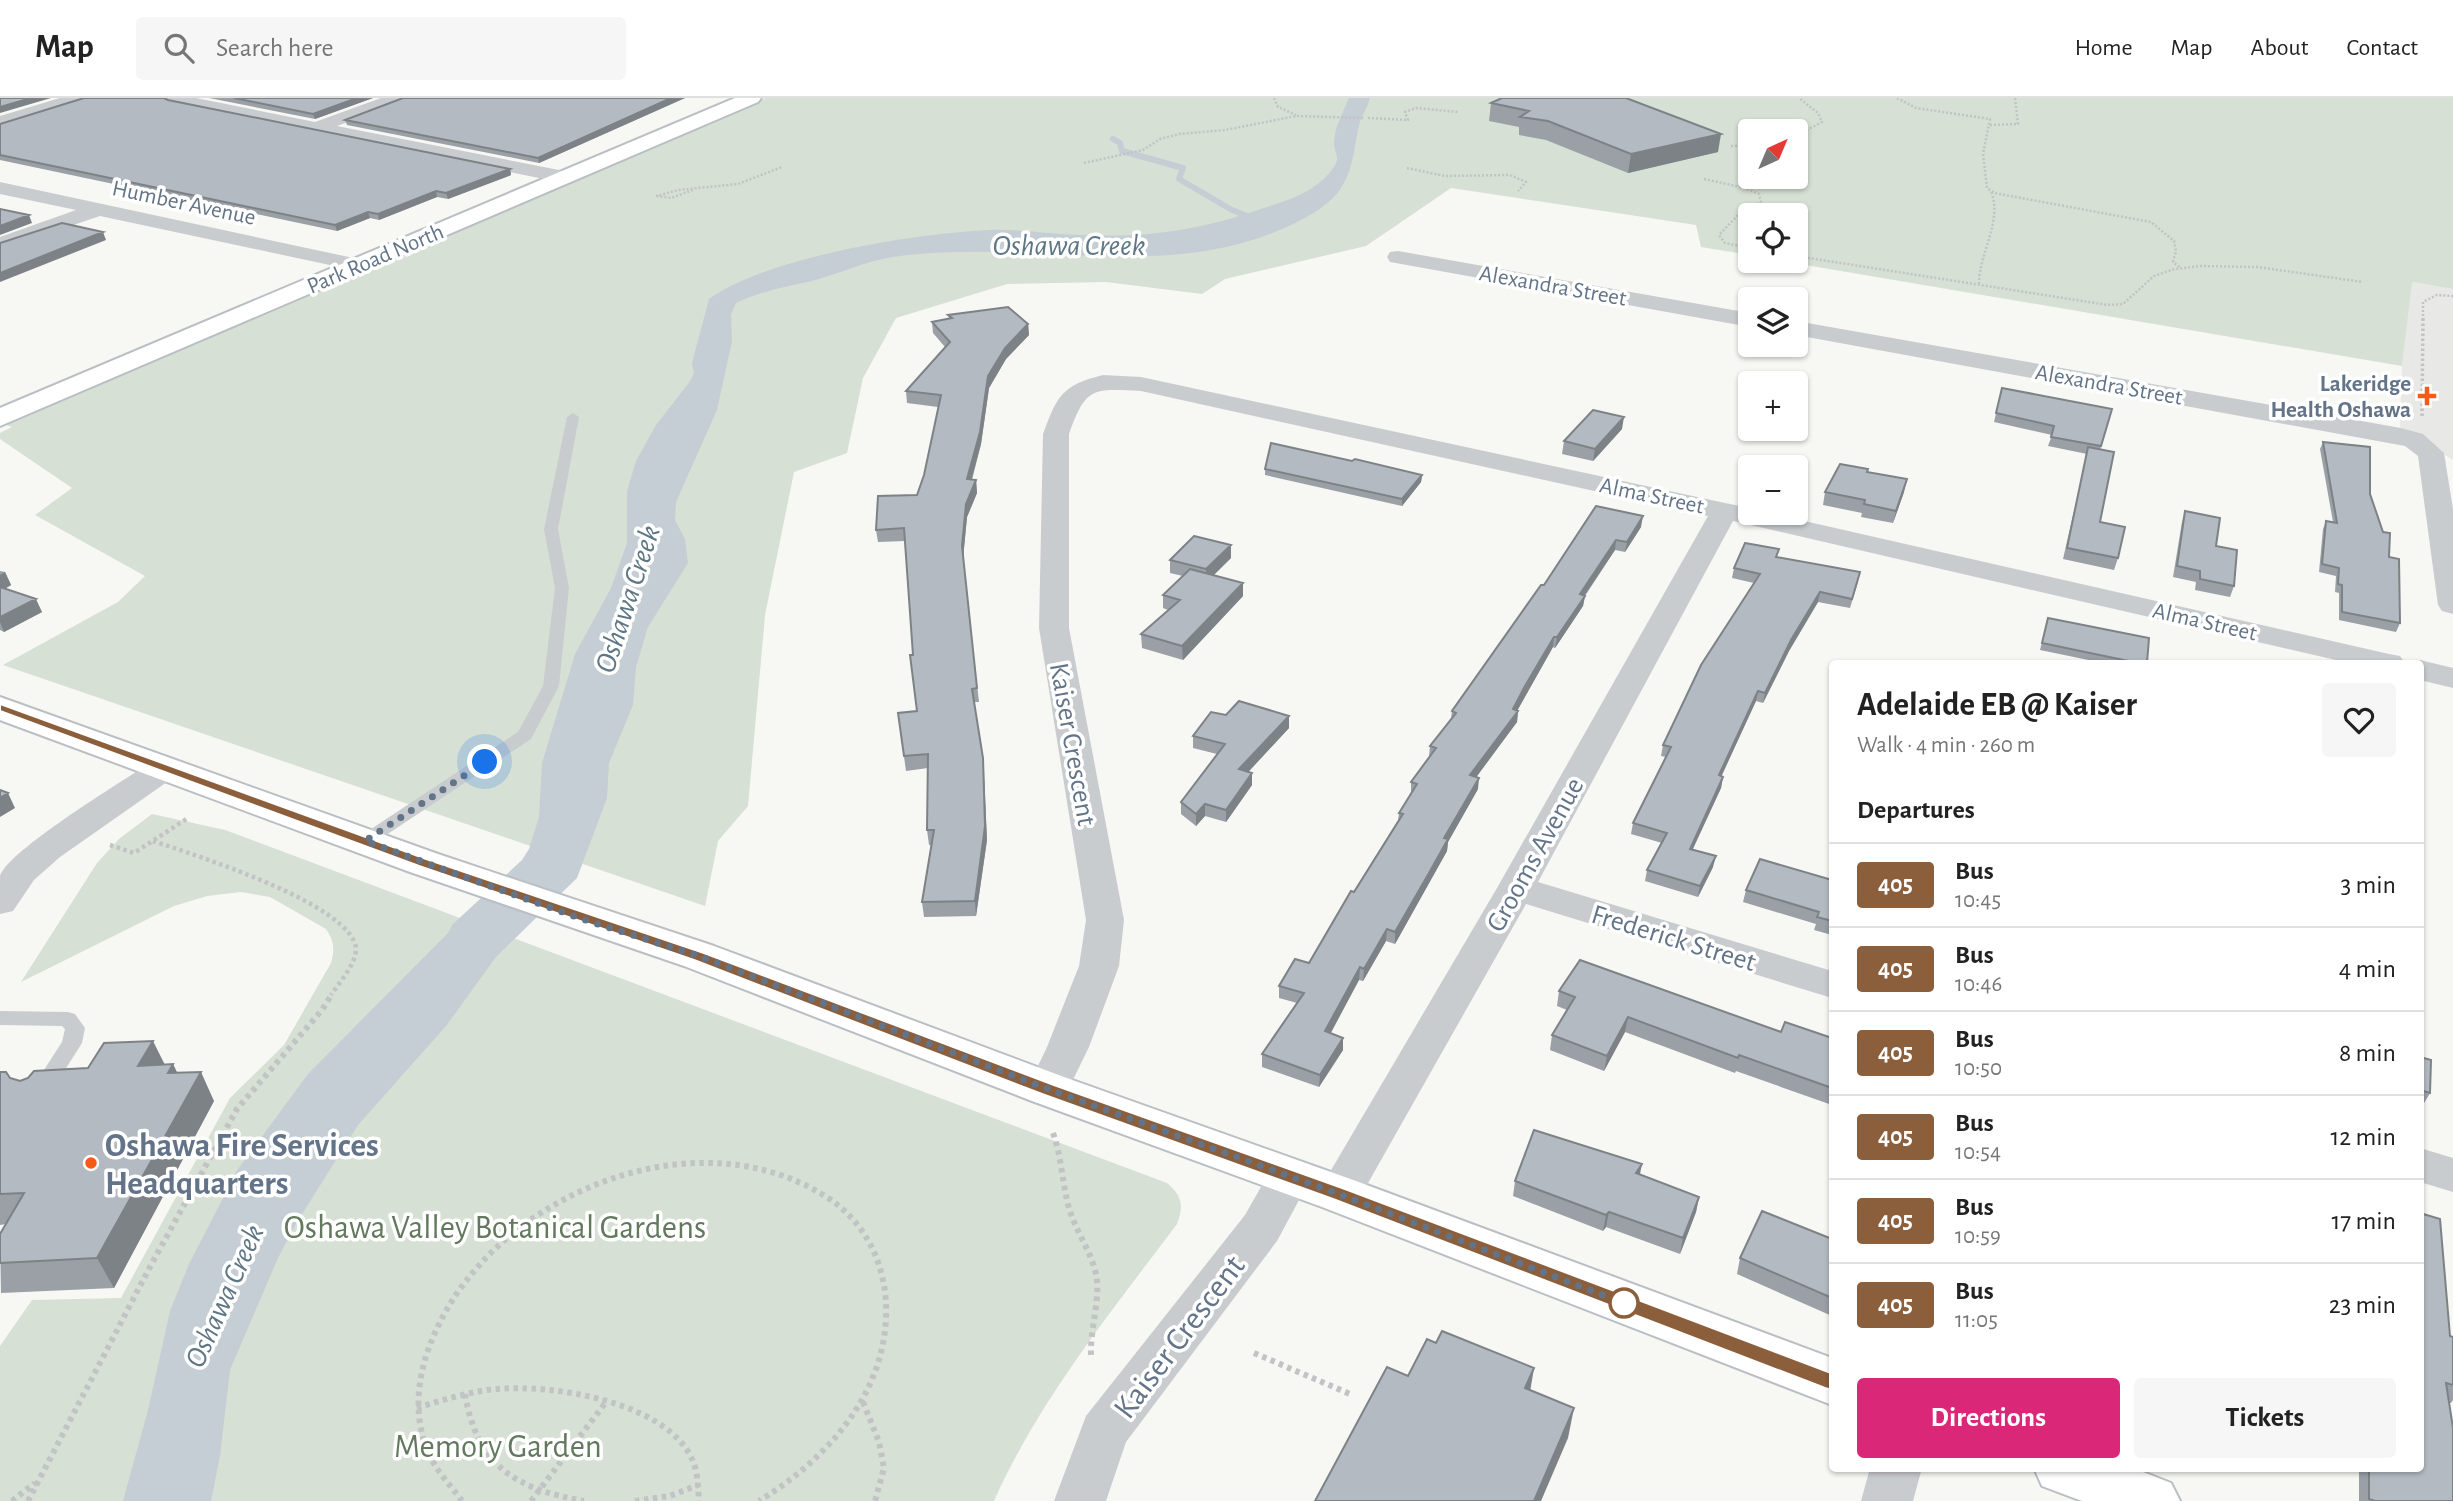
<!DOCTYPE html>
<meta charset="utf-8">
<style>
:root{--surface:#fff;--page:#f6f6f6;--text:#222;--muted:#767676;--line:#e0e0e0;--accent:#db2777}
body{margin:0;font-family:"Alegreya Sans",sans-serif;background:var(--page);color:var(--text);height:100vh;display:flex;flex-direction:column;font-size:26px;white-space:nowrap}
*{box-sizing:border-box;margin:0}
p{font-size:23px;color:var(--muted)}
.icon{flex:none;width:38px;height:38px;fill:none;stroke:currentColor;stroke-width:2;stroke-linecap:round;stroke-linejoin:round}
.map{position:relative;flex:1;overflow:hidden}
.sheet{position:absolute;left:1829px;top:562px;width:595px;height:812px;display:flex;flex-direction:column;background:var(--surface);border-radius:7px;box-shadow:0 2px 5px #0004}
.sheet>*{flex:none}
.badge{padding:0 14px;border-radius:5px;font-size:24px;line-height:46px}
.needle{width:46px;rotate:44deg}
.controls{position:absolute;left:1738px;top:21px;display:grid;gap:14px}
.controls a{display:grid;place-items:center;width:70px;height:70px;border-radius:7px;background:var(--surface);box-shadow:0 2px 5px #0004;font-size:35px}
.you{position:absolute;width:35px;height:35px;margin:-18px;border:5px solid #fff;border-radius:50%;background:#1a73e8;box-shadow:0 0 0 10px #1a73e833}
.map>.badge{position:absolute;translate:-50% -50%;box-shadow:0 0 0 4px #fff}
h2{padding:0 28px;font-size:26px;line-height:63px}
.round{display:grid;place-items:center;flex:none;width:74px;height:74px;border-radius:7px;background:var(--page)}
.overview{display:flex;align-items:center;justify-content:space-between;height:119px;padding:0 28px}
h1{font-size:33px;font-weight:700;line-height:52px}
.action{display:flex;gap:14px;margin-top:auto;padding:14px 28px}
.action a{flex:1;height:80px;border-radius:7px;background:var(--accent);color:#fff;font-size:28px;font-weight:700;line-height:80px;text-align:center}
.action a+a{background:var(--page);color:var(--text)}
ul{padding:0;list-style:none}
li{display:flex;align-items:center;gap:21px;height:84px;padding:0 28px;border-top:2px solid var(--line)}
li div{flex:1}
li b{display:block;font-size:26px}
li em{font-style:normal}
li .badge{min-width:77px;font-weight:700;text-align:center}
header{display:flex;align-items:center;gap:42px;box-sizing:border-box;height:98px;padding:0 35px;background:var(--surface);border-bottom:2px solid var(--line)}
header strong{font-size:33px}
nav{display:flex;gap:38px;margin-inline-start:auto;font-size:24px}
.search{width:490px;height:63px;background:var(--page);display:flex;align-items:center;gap:18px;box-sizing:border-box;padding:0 24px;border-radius:7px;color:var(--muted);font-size:26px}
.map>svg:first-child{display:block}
.built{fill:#e8e9e7}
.green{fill:#d7e0d4;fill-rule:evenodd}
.water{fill:#c4ced4}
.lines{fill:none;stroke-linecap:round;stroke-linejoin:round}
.stream{stroke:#c4ced4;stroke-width:6}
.secondary-casing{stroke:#babfc4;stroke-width:4}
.path-far3{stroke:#c2c3c5;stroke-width:2.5;stroke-dasharray:2 2;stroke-linecap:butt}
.path-far2{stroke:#c2c3c5;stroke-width:3.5;stroke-dasharray:2.5 2.5;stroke-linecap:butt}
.path-far1{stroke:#c2c3c5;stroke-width:4.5;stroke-dasharray:3.5 3.5;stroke-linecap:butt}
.path{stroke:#c2c3c5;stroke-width:6;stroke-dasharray:4.5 4.5;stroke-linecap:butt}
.service{fill:#c9cccf;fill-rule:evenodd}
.minor{fill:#c9cccf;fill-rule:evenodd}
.secondary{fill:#fff;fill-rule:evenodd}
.wall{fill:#9aa0a6}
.shaded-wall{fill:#7d8287}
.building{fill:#b3bac1;stroke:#7d8287;stroke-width:2}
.line{fill:#8b5e3c;stroke:#fff;stroke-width:2}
.walk{stroke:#637488;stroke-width:7;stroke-dasharray:0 12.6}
.poi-dot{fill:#f65b15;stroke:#fff;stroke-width:2.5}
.stop-dot{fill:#fff;stroke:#8b5e3c;stroke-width:3.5}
.labels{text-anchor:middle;stroke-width:7;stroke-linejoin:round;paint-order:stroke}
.far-street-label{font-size:23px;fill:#637488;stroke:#fff}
.far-poi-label{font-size:23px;font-weight:bold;fill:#637488;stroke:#fff;text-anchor:end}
.street-label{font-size:28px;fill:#637488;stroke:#fff}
.water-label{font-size:30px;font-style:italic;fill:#5f7784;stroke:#fff}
.near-poi-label{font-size:33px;font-weight:bold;fill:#637488;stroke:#fff;text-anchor:start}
.near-park-label{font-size:33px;fill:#62795e;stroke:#fff}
.near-street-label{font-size:33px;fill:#637488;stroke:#fff}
</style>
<header>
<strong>Map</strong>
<div class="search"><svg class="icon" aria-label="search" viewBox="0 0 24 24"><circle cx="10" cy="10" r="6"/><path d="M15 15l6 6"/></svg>Search here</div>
<nav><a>Home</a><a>Map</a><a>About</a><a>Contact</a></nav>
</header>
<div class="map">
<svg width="2453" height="1403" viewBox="0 0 2453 1403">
<rect width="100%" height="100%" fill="#f7f7f3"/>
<path class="built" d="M2411,184L2453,191V362L2400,329L2402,268Z"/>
<path class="green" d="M766,0H2453V191L2412,184L2402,268L1782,163H1796V117H1750V157L1701,149L1696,127L1451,90L1366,148L1225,181L1202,196L1106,184L1007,186L896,220L863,280L847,355L794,374L765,517L748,708L718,743L705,808L3,567L118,504L145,478L35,417L72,390L0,341V335L12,329L0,325ZM1750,33H1796V79H1750Z
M152,716L225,732L1167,1085C1182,1098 1184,1107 1177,1126C1111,1214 1039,1302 994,1403H0V1248L32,1202L121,1200L230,1000L284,947L331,865C335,851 334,843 326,831L270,799L241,794L207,798L174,808L21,884L97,765L119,741Z"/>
<path class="water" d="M1349,0H1370C1368,9 1362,16 1360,24C1354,46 1354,71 1341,90C1330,107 1308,119 1291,127C1165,187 1025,139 893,159C865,163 839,176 812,183C785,189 761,193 736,205L731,216L732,243L717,312L676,404L675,422L685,441L688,465L648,529L636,569L633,607L609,665L607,700L577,780L496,859L446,928L358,1027L297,1124L278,1160L230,1272L220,1358L211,1403H123L148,1312L170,1213L189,1166L238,1071L308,976L448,835L453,826L522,762L529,751L539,719L542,665L575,556L611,490L627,445V393L636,363L656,327L688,286L694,276L692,265L709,201C767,159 917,135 990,132C1020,131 1050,136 1080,137C1150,140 1201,132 1267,109C1293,101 1318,92 1334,69C1341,59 1334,55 1334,44C1335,28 1343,15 1349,0Z"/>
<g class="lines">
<path class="stream" d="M1113,41L1120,45L1122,53L1183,70L1179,81L1232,112L1255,121"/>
<g class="secondary-casing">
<path id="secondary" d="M735,0H761L758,4L0,328V310Z
M0,599L438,756L714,848L1064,979L1356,1083L1832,1260V1307L1322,1109L1032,1003L684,868L410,774L0,622Z
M2034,1370H2133L2171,1385L2180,1403H2082L2042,1388Z"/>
</g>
<path class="path-far3" d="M1274,0L1278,9L1296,17
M1897,0L1916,10L1990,21L1983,56L1987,90L1994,95L2151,124L2174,143L2176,153L2173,164L2181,170
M1368,20L1408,22L1405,14L1416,10L1458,14
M1990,27L2018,26L2015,0
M1796,38L1822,24L1818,15L1799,0
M1731,48L1750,47
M1084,65L1143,52L1160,41L1179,36L1225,32L1296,18L1365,20
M1407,70L1445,78L1510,77L1526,84L1518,93
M1704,81L1745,90L1759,96L1761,104L1739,116L1719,137L1725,145L1750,150
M693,92L671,100L657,98L678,92L738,86L782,69
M1796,158L2108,207L2123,206L2154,178L2175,171L2200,168L2257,169L2363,184
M1979,186C1979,155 2003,123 1991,93
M2423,222V204L2437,197L2453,198"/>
<path class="path-far2" d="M2422,318L2423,220"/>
<path class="path-far1" d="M153,743C191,756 353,806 356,851C356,866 339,885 331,897
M110,747L134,755L188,720"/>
<path class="path" d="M1053,1035C1062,1060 1062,1085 1069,1110C1075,1132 1091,1153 1096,1176C1101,1199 1090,1231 1091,1257
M1254,1255L1350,1296
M465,1296C477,1368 516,1391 584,1403
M863,1304L879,1344L884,1370L875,1403
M417,1310C442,1302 468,1294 495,1291C552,1286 665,1303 692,1361C698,1373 698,1390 699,1403
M12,1403L35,1385
M28,1403L152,1165L237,1011L322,912L332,896
M462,1403C452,1389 438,1375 431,1360C413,1325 416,1283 430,1247C484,1102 689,1013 825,1098C867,1124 888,1170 886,1219C883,1300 824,1363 759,1403
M531,1403L606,1304
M635,1403L670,1398L698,1387"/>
<path class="service" d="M573,315L579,319L558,431L569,490L559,588L531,641L371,747H359L356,743L359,739L518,634L543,588L555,490L544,431L567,319Z
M0,913L68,914L75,916L85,930L82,945L49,997L42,1000L35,997L31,992L62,944L65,931L62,928L0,927Z"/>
<path class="minor" d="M60,0H87L84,4L0,29V18Z
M161,0H196L315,24L381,0H406L403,4L337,28L564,73L574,79L564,85L170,5Z
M0,84L358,161L366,162L369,167L366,172L358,173L100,118L0,152V139L76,112L0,96Z
M1398,153L1750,215V229L1390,164L1387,159L1390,154Z
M1796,223L2401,330L2423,336L2444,355L2453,411V516L2442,513L2438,507L2418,358L2405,348L1796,237Z
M1103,277L1141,279L1725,405L1750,410V415H1769L2389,556L2400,558L2405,565H2349L1733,423L1538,784L1832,873V900L1526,806L1355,1108L1339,1113L1323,1108L1317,1096L1497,790L1708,418L1141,293C1093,291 1086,288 1069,336V530L1124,822L1119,868L1089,949L1063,1002L1048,1006L1033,1002L1027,991L1047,949L1079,868L1086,822L1039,530L1043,336C1057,298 1062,287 1103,277Z
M2420,562L2453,570V590L2420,582V565H2409Z
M165,660L177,663L182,670L177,677L60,759L34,782L13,813L0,816C0,805 0,789 0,778C7,753 126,681 153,663Z
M2420,1050L2453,1060V1094L2420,1084Z
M1290,1061L1306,1066L1312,1078L1277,1143L1126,1344L1106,1403H1054L1086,1318L1245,1117L1274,1066Z
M1870,1370H1922L1913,1403H1861Z"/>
<use href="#secondary" class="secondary"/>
</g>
<path class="wall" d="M209,0H373L315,21Z
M403,0H685L539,65L347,27L345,22Z
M168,2L510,71L511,77L448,101L437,99L379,122L370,120L337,133L0,62V26Z
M1491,5L1718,54L1628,75L1546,42L1519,37V29L1489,23Z
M948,217L1028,226L1029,237L1006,261L989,290L981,346L972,382H976L977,395L967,419L963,460L979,604H974L984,674L987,742L976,818L924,819L922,804L931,747H929L927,732L928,670L906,673L898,615L917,613L905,443L878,444L876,432L917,397L924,377L938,309L907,305L906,293L945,249L933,235L932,224L949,220Z
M2002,290L2112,311L2100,352V424L2118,460L2114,472L2063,461L2087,356L2048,348L2052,337L1994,324Z
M1622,331L1593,363L1562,356L1564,343Z
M2323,344L2370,396L2389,459L2400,525L2396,534L2339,522V495L2335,494L2336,478L2319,474L2323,431L2326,423L2333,424L2320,351Z
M1265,371L1422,377L1421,384L1402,408L1265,377Z
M1867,374L1904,394L1893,425L1861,419L1862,415L1823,407L1825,394Z
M1596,408L1641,429L1625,454L1615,452L1585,498L1583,508L1555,550L1553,549L1517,613H1518L1517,624L1476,679L1478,691L1448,744L1447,753L1395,846L1386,843L1363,883L1359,882L1330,935L1343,940V952L1319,989L1262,969V956L1297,905L1279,900V888L1309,865L1398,722L1399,715L1411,696V684L1429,659L1430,648L1451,621L1452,613L1544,487Z
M2185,413L2216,448L2234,488L2230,499L2195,492L2196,484L2173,479L2182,424Z
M1778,459L1858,484L1850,510L1818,504L1789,553L1763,605L1756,603L1721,678L1723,679L1721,690L1693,751L1713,769L1698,799L1645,783L1647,772L1662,745L1631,736L1633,725L1666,659L1661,658L1663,647L1754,485L1732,480L1734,470Z
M1231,460L1213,477L1243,498L1183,562L1142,550L1141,536L1168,512L1163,510V497L1183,478L1170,475V462Z
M0,473L5,474L11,487L5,491L42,514L4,534L0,532Z
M2048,520L2147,565H2103L2040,552Z
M1226,617L1289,618V630L1248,674L1252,687L1226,724L1205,718L1196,728L1181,716V704L1217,656L1193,650V638Z
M1832,782V837L1814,832L1816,826L1743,804L1746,792Z
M1559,893L1781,934L1832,940V1007L1736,973L1735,975L1625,934L1604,973L1550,952L1552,937L1567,912L1557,908Z
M2420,959L2430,995L2423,1007L2420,1006Z
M173,966L177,975L214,1003L114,1190L1,1195L0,1136L6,1126L0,1127V974L10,980L20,983Z
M1640,1077L1699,1099L1696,1114L1680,1156L1606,1129L1603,1133L1513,1098L1515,1083Z
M1832,1141V1218L1737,1176L1740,1160Z
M2450,1238L2453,1239V1302L2451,1305H2449L2453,1403H2359V1370H2420Z"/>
<path class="shaded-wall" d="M31,0H51L0,15V9Z
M357,0H373L315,21L313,16Z
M671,0H685L539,65L538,60Z
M1721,36L1718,54L1628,75L1631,56Z
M510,71L511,77L448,101L446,95Z
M436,93L437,99L379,122L378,116Z
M368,114L370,120L337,133L335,127Z
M29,117L32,125L0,137V128Z
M103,134L106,142L0,184V175Z
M1028,226L1029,237L1006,261L989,290L981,346L968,394L967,381L988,278L1005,250Z
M1624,319L1622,331L1593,363L1595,351Z
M1422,377L1421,384L1402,408V401Z
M1907,381L1904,394L1893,425L1896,413Z
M976,382L977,395L967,419L963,461L962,448L966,406Z
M1643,418L1641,429L1625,454L1627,444Z
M1616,442L1615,452L1578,507L1580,496Z
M1231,447V460L1207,484L1206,471Z
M5,474L11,487L0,493V477Z
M1243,485V498L1183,562L1182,548Z
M1820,494L1818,504L1789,553L1763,605L1765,595L1791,542Z
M1585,498L1583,508L1555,550L1557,539Z
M36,501L42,514L4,534L0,524V519Z
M1554,539L1553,549L1513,620L1518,613L1517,624L1469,689L1470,677L1513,611Z
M1758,593L1756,603L1717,688L1719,677Z
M1289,618V630L1239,684V671Z
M983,660L987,742L976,818L975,803Z
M1252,675V687L1226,724V712Z
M1723,679L1721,690L1688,761L1690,751Z
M1479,680L1478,691L1448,744L1447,753L1395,846V834L1444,740Z
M8,695L15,710L0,719V700Z
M1205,706V718L1196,728V716Z
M1716,758L1713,769L1698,799L1700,788Z
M1387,831L1386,843L1363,883L1364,871Z
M1360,869L1359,882L1325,946V933Z
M1628,919L1625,934L1604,973L1607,958Z
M1343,940V952L1319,989L1320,977Z
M153,943L167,971L138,968Z
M173,966L187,995L168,975Z
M201,974L214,1003L114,1190L97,1160Z
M1642,1066L1639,1081L1636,1075Z
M1699,1099L1696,1114L1680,1156L1683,1140Z
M1609,1114L1606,1129L1603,1133L1606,1117Z
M1534,1270L1529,1300L1525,1290Z
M1574,1310L1568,1340L1541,1403H1534Z"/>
<path class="building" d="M0,0H31L0,9Z
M84,0H164L168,2L510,71L446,95L436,93L378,116L368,114L335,127L0,57V26Z
M234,0H357L313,16Z
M403,0H671L538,60L345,22Z
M1502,0H1626L1721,36L1631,56L1548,23L1520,19L1529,13L1491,5Z
M0,111L29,117L0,128Z
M62,125L103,134L0,175V145Z
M1008,209L1028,226L1005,250L988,278L980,334L967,381L976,382L966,406L962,448L977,590L972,591L983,660L985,728L975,803L922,804L934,732H927L928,656L904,658L898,615L917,613L910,557H913L904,430L876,432L878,398L917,397L924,377L941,297L906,293L950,244L932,224L952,220L948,217Z
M2002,290L2112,311L2101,348L2051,339L2054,328L1996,315Z
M1593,312L1624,319L1595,351L1564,343Z
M2323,344L2370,349V396L2383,434L2390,435L2389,459L2399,461L2400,525L2342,514V487L2338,486L2339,470L2322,466L2326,423L2337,425Z
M1271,345L1352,363L1355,361L1422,377L1402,401L1265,371Z
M2088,349L2114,354L2100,424L2125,429L2118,460L2067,450Z
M1840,366L1868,371L1867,374L1907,381L1896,413L1864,406L1865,402L1825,394Z
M1596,408L1643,418L1627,444L1616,442L1580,496L1585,498L1557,539H1554L1525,588L1513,611L1518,613L1470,677L1479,680L1444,740L1448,741L1429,775L1395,834L1387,831L1364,871L1360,869L1325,933L1343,940L1320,977L1262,956L1304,895L1279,888L1295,861L1309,865L1351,793L1354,794L1403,716L1399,715L1417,686L1411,684L1436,650L1430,648L1456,615L1452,613L1541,487H1544Z
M2185,413L2220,420L2216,448L2237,452L2234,488L2200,481V473L2177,468Z
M1194,438L1231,447L1206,471L1170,462Z
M1745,445L1779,451L1776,459L1860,474L1852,501L1820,494L1791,542L1765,595L1758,593L1719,677L1723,679L1690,751L1716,758L1700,788L1647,772L1667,735L1633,725L1671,649L1663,647L1701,567L1760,476L1734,470Z
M1190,471L1243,485L1182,548L1141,536L1180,502L1163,497Z
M0,489L36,501L0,519Z
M2048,520L2149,540L2147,565H2138L2042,545Z
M1239,603L1289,618L1239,671L1252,675L1226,712L1205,706L1196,716L1181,704L1225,646L1193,638L1211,614L1226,617Z
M0,692L8,695L0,700Z
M1760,761L1832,782V823L1817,819L1819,814L1746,792Z
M2420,846L2422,882H2420Z
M1580,862L1781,934L1785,924L1832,940V990L1739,957L1738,960L1628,919L1607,958L1552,937L1575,899L1559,893Z
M153,943L138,968L173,966L168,975L201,974L97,1160L0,1165V1136L24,1095L0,1096V974H6L10,980L20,983L28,980L34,973L88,970L104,945Z
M2420,959L2431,962L2430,995L2420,992Z
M1534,1032L1642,1066L1636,1075L1699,1099L1683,1140L1609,1114L1606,1117L1515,1083Z
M1762,1113L1832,1141V1200L1740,1160Z
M2420,1115L2440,1121L2450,1238L2453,1239V1287L2446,1285L2453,1330V1403H2375L2369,1401V1370H2420Z
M1442,1233L1534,1270L1525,1290L1574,1310L1534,1403H1315L1387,1269L1408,1278L1427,1241L1436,1245Z"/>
<path class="line" d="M0,606L429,762L704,855L1054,987L1345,1091L1839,1278L1842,1284L1839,1290L1832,1292L1825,1290L1333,1101L1042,996L694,862L419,768L0,613Z"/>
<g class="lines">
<path class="walk" d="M485,664L365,743L579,820L699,858L1048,991L1339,1096L1624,1205"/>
</g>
<g class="poi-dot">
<path d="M2423.5 287.5h7v7h7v7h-7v7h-7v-7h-7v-7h7z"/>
<circle cx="91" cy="1065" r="7"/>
</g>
<circle class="stop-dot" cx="1624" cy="1205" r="14"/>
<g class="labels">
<g class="far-street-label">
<text transform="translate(184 104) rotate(12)" y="8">Humber Avenue</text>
<text transform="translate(375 160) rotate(-23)" y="8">Park Road North</text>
<text transform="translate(1553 187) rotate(10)" y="8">Alexandra Street</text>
<text transform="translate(2109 286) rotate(10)" y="8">Alexandra Street</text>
<text transform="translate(1652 397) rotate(12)" y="8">Alma Street</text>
<text transform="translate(2205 523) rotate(13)" y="8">Alma Street</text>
</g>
<g class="far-poi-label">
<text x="2411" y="293">Lakeridge<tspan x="2411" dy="26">Health Oshawa</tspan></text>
</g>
<g class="street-label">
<text transform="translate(1074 646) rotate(80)" y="10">Kaiser Crescent</text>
<text transform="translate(1534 756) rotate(-61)" y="10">Grooms Avenue</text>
<text transform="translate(1674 839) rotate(17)" y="10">Frederick Street</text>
</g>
<g class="water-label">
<text x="1069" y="157">Oshawa Creek</text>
<text transform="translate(627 501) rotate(-72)" y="10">Oshawa Creek</text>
<text transform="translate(224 1198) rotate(-66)" y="10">Oshawa Creek</text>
</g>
<g class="near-poi-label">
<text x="105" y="1058">Oshawa Fire Services<tspan x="105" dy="38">Headquarters</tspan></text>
</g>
<g class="near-park-label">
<text x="495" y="1140">Oshawa Valley Botanical Gardens</text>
<text x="498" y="1359">Memory Garden</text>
</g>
<g class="near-street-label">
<text transform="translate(1178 1238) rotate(-53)" y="12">Kaiser Crescent</text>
</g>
</g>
</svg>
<div class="controls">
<a><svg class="needle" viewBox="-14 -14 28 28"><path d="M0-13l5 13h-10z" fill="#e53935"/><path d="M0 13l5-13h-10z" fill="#767676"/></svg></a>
<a><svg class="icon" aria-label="locate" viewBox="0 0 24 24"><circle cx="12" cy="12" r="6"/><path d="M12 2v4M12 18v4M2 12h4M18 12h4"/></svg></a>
<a><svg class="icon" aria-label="layers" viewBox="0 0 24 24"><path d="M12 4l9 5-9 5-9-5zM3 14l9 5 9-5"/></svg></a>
<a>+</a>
<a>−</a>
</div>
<div class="you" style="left:485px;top:664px"></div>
<section class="sheet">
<div class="overview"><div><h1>Adelaide EB @ Kaiser</h1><p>Walk · 4 min · 260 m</p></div><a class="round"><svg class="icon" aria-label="heart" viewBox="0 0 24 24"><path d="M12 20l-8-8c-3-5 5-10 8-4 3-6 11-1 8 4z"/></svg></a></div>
<h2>Departures</h2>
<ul>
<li><span class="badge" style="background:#8b5e3c;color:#fff">405</span><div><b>Bus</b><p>10:45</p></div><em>3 min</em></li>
<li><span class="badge" style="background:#8b5e3c;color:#fff">405</span><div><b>Bus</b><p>10:46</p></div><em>4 min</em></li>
<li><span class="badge" style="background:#8b5e3c;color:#fff">405</span><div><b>Bus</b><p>10:50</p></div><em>8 min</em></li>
<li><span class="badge" style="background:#8b5e3c;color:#fff">405</span><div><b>Bus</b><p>10:54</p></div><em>12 min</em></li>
<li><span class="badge" style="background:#8b5e3c;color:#fff">405</span><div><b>Bus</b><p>10:59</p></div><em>17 min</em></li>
<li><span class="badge" style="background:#8b5e3c;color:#fff">405</span><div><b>Bus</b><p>11:05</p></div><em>23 min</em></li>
</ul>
<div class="action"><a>Directions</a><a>Tickets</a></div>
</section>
</div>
